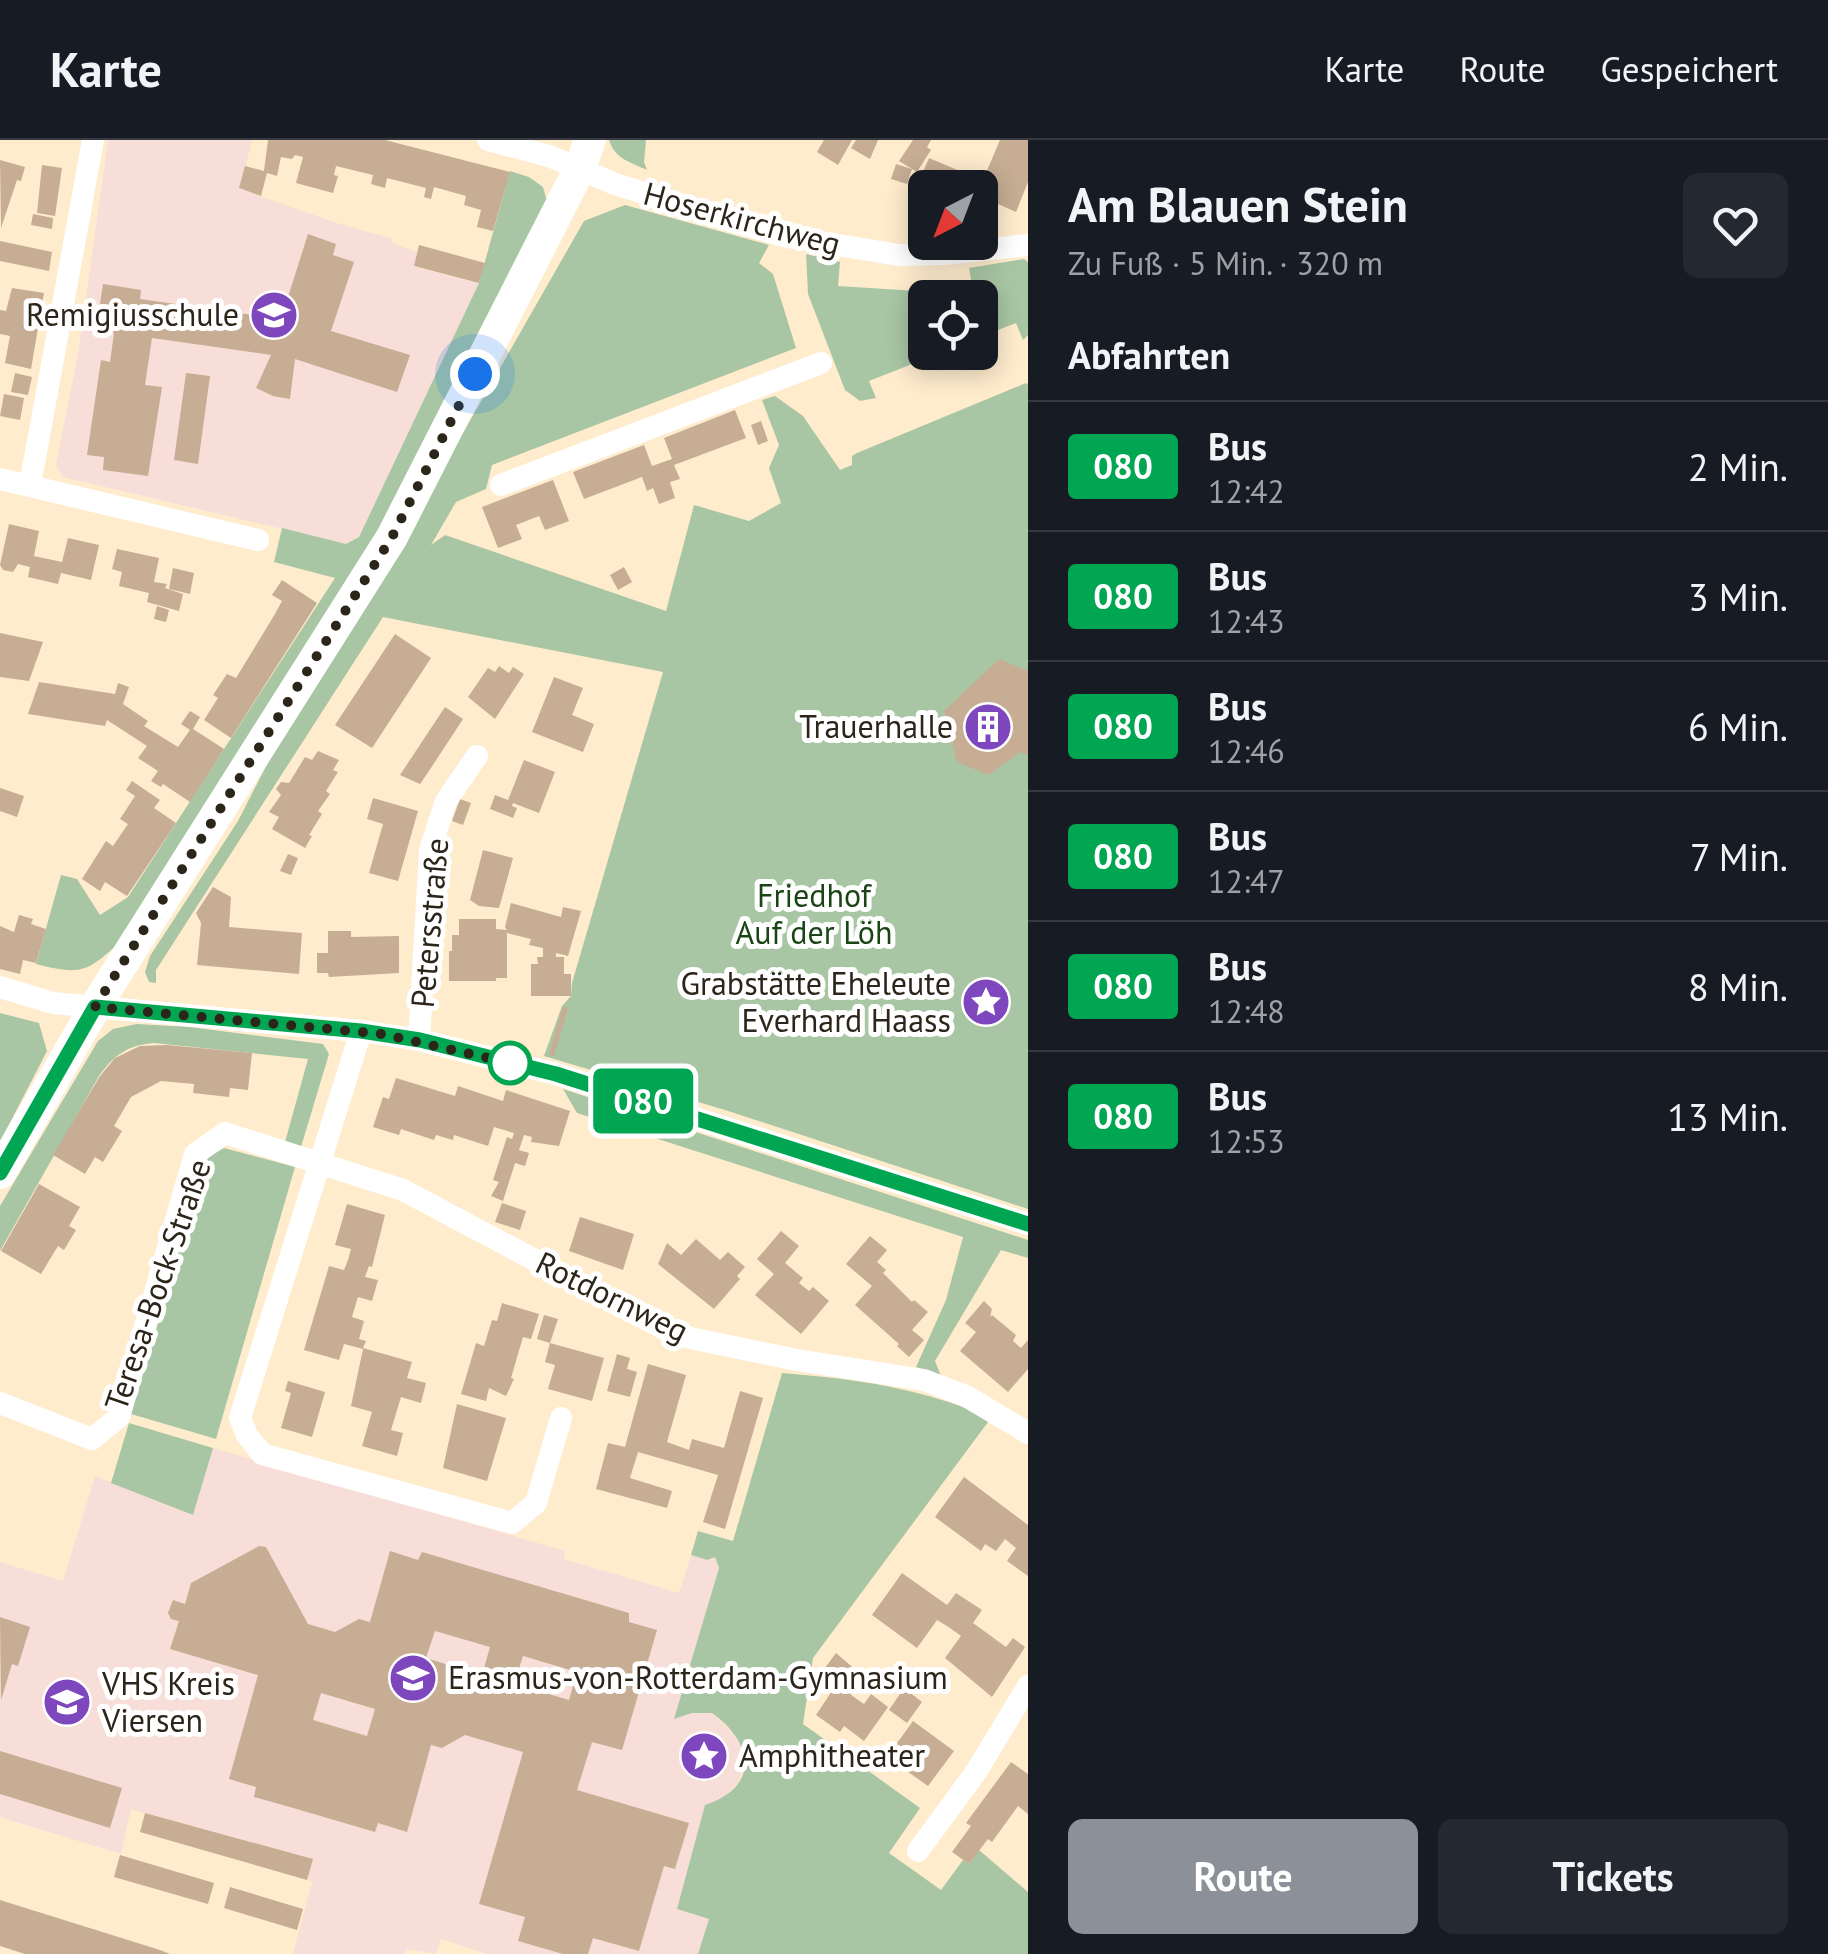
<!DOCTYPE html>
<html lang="de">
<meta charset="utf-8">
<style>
:root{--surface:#171b24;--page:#242831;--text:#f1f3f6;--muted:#9ea1a6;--line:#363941;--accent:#8c9099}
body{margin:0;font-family:"PT Sans",sans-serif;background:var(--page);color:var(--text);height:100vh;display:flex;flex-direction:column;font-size:38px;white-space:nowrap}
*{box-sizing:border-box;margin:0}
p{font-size:32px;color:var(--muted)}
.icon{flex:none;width:55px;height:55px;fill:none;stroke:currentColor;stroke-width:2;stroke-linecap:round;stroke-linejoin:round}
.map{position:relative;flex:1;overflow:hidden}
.side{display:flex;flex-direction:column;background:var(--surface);width:800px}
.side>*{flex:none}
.badge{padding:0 20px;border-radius:8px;font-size:35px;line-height:65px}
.needle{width:65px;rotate:222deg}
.controls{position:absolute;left:908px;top:30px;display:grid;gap:20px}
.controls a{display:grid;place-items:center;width:90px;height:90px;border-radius:15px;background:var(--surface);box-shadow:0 5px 25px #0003;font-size:50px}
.you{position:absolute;width:50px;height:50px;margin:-25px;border:8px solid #fff;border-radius:50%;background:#1a73e8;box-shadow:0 0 0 15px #1a73e833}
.map>.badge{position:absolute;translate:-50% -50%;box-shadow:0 0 0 5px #fff}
h2{padding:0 40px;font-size:38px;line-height:90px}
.round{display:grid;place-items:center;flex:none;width:105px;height:105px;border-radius:15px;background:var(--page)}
.head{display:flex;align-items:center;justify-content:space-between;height:170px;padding:0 40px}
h1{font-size:48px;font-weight:600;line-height:75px}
.cta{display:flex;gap:20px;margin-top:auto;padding:20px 40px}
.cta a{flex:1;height:115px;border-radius:15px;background:var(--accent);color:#fff;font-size:40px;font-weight:600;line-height:115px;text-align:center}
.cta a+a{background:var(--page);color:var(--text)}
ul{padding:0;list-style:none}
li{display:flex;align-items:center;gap:30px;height:130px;padding:0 40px;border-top:2px solid var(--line)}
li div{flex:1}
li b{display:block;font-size:38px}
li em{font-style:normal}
li .badge{min-width:110px;font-weight:700;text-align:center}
header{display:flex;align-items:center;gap:60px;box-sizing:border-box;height:140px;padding:0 50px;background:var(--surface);border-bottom:2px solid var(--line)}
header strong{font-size:48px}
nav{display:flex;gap:55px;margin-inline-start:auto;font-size:35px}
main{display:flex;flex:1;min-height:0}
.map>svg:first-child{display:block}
.education{fill:#f8ded8}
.green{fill:#a8c6a4}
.building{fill:#c6ad94;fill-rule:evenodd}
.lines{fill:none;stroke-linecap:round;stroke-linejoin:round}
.minor{stroke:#fff;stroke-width:22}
.secondary{stroke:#fff;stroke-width:32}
.line-casing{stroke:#fff;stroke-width:22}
.line{stroke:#00a651;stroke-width:15}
.walk{stroke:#2c251a;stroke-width:10;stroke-dasharray:0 18}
.stop-dot{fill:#fff;stroke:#00a651;stroke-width:5}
.labels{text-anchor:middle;stroke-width:10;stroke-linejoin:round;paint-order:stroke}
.street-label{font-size:32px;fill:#2c251a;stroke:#fff}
.poi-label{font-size:32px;fill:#2c251a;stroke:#fff;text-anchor:end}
.park-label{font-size:32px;fill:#1a4514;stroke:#fff}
</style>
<header>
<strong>Karte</strong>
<nav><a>Karte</a><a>Route</a><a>Gespeichert</a></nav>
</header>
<main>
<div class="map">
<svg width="1028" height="1814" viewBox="0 0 1028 1814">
<rect width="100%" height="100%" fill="#ffeccd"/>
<path class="education" d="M108,0H252L240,49L340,84L393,99L392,103L417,112L414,127L479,143L359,397L346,404L63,337L56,325L79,208Z
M213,1308L565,1411L564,1419L679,1453L691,1415L707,1420L715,1417L719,1428L675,1579L692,1573H712L742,1601L745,1624L738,1643L722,1659L677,1769L709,1779L698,1814H487L441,1799L436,1814L406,1809L404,1814H293L312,1742L307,1740L313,1719L131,1669L121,1714L0,1677V1422L63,1441L95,1336L193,1375Z"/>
<path class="green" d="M609,0H646L644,22L647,30C630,22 615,19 609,0Z
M510,31L529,37L543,47L547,62L383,389L126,797C88,830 86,837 36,824L61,735L77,739L100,775L128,757L335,438L274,422L282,388L346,404L359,397L479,143Z
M625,65L769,105L759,123L773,134L796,208L492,325L486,349L456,362L431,405L445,395L666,471L694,365L749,381L781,363L769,328L779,305L762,260L775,256L803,276L840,330L852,325V316L857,313L1026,243L1028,245V1069L725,970L544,916L562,866L571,856L572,843L663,532L383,477L156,830V843L149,842L145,832L150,816L238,681L282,595L368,459L584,81Z
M806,114L840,122L838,146L933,152L972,146L969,128L1024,119L1028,122V195L1023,200L1016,183L980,197V158H925V212L940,213L869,241L876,258L860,261L845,250L808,154Z
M0,873L39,883L47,911L0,1002Z
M137,884L190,887L323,904L329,914L301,1007L285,1002L308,919L154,903C128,905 114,915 99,936L0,1111V1066L98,901L113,889Z
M563,949L1028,1100V1118L1001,1110L935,1221L941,1236L916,1227L946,1160L963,1097L577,973Z
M224,1008L295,1027L216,1299L131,1274L205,1024L209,1016Z
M782,1233C856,1239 922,1248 991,1278L813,1518L803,1584L920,1668L889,1713L941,1750L963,1720L969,1724L979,1710L1028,1752V1814H698L709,1779L677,1769L705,1665C760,1647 754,1603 712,1573H692L674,1579L719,1428L715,1417L707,1420L691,1415L698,1391L733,1401Z
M129,1283L213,1308L193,1375L111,1343Z"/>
<path class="building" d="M268,0H385L510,32L493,91L477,87L481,70L464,65L466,56L434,47L431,59L424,57L426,48L387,38L385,48L371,44L373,35L336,26L334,35L338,36L333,53L296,43L303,17L295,15L292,19L281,17L277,36L267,33L261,56L239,48L245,26L264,31Z
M824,0H852L838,25L817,12Z
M856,0H878L870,19L851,8Z
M913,0H931L927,7L931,10L917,32L899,21Z
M1000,0H1028V42L1016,72L980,56V47Z
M929,18L967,34L962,48H925V64L912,58Z
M0,20L25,27L21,41L17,40L1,88Z
M896,24L912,29L907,44L891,39Z
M42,25L62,28L55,76L37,73Z
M33,74L53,78L52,89L31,85Z
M308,94L336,104L333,115L354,122L331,191L410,215L397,252L295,219L290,259L273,256L256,248L271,215L152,198L145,245L162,247L148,336L103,330L104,317L87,315L101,220L110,222L114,193L96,190L103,144L141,150L140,159L281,179Z
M0,101L52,112L49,131L0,121Z
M419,105L485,123L479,143L414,126Z
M12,148L44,153L31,229L5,223L10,196L0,194V170L6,171Z
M15,233L32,237L28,255L11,252Z
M186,233L210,236L198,324L174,320Z
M4,254L24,258L20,280L0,276Z
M735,270L746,298L674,325L680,339L670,342L675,358L659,364L653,348L647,351L642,337L584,359L573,332L644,305L652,326L672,319L664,298Z
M761,281L768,301L758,305L751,285Z
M553,340L569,381L545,390L539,376L516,385L522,399L498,408L482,367Z
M9,384L39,391L34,416L62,422L68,398L99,405L91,440L61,433L58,444L28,437L30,427L18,424L13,432L3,430L0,425Z
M117,409L159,418L154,442L167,444L165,448L183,454L179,471L147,462L149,453L119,446L122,432L112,429Z
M624,427L632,442L618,450L610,435Z
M173,428L194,433L190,454L169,449Z
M282,440L317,463L231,598L204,580L218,558L213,555L227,534L236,538L275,474L282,461L272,455Z
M157,466L169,470L166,482L154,479Z
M0,493L43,502L29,541L0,537Z
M395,494L431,518L372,608L335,585Z
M999,519L1028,531V615L1020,612L989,635L957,622L944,571Z
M499,526L509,533L513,527L524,534L495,579L468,557L488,528L495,532Z
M554,537L583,548L572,575L594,584L583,612L532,592Z
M39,542L115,554L118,543L129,547L123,564L148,581L144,586L178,607L190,590L181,584L190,571L200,577L193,589L224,609L190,662L163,644L161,647L151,641L158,631L138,618L147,606L107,580L105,586L28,574Z
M445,567L463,579L427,634L420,644L400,635Z
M318,611L339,620L333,630L338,632L326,651L330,654L318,671L322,674L309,695L312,696L305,708L272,689L279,677L269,672L281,655L276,649L281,642L289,643L305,617L312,620Z
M524,620L555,632L539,673L513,663L512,666L517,668L513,678L490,669L495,655L508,660Z
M132,641L160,660L154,668L176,683L127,756L105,742L100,751L82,739L106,701L113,706L128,684L120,679L135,656L126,650Z
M0,648L24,656L17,677L0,671Z
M373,658L418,671L398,741L369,733L383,684L367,679Z
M460,659L471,663L463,685L452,681Z
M483,710L513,718L499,768L479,766L470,760Z
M288,714L298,718L291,735L280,731Z
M213,747L231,757L229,787L302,793L299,834L197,825L201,783L196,773Z
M511,763L561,777L563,767L581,771L568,816L556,813V817H564V834H571V856H531V824H538L537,817H543V808L529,805L531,799L507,793V838H496V841H449V811H452V795H459V779H496V789L507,790L505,787Z
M19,775L33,779L31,784L46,789L36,823L23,820L20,834L0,829V786L14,792Z
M328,791H351V797L399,796V833L329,837L328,833H317V813H328Z
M563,866L568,868L554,916L549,915Z
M167,905L252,913L248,950L230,948L229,957L193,953L194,944L161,941L131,957L114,986L122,991L103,1022L95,1017L85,1034L53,1015L100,936L115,918L140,906Z
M396,938L455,956L458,946L503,961L506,950L570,971L559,1006L531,1002L532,997L524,995L519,1010L529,1013L525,1026L515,1023L503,1061L491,1056L499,1042L493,1040L507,997L512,999L514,993L494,987L488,1006L454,995L453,1000L436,995L434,1000L401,989L399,995L373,987L383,957L389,959Z
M39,1044L80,1067L69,1086L76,1090L64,1110L58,1106L41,1134L1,1111Z
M502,1063L526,1071L520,1090L495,1082Z
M347,1064L385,1075L372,1127L369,1126L365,1137L378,1140L372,1161L358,1157L352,1177L364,1181L359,1199L366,1201L363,1208L412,1222L407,1238L426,1243L421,1263L401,1257L391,1290L403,1293L397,1316L362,1306L372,1272L351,1266L363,1209L344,1204L339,1220L304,1210L329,1126L344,1130L348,1120L351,1109L335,1105Z
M580,1077L634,1094L623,1130L569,1111Z
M781,1091L799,1106L785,1123L803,1138L799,1143L809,1151L813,1147L829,1161L801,1194L755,1155L774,1134L757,1119Z
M870,1096L887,1110L877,1122L886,1130L883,1133L912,1162L914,1160L928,1172L912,1190L924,1200L909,1217L897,1206L899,1204L855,1165L872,1146L846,1124Z
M696,1099L720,1120L728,1112L745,1127L737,1136L740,1139L714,1169L658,1124L667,1103L681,1115Z
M984,1161L992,1169L990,1177L992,1175L1016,1195L1013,1201L1021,1208L1028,1200V1229L1008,1252L960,1211L976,1192L965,1183Z
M502,1163L539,1174L531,1199L523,1197L511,1238L514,1239L506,1256L489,1248L486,1261L461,1254L476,1203L484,1206L492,1180L497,1181Z
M544,1175L558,1179L550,1203L537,1199Z
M550,1203L604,1218L592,1261L548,1249L555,1225L545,1222Z
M617,1214L630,1218L627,1229L637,1232L630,1257L607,1251Z
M648,1224L686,1235L667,1302L689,1310L692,1299L724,1308L740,1251L763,1258L725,1389L703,1382L718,1335L638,1312L630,1338L672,1351L667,1368L596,1349L608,1303L625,1307Z
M288,1241L325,1252L312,1297L281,1288L291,1253L285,1251Z
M457,1264L506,1278L487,1341L443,1328Z
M964,1337L1028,1385V1436L1007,1421L1016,1408L1005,1399L996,1411L985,1404L981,1411L935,1377Z
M259,1406L266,1407L308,1484L335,1492L359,1479L370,1482L390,1411L418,1420L422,1412L629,1473V1482L657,1490L622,1610L592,1602L577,1650L689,1683L675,1729L664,1726L639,1811L593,1798L588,1814H563L518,1801L525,1777L479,1764L523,1612L465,1595L442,1608L431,1605L407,1692L378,1683L375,1692L283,1665L254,1657L256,1647L229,1639L258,1535L170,1509L179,1481L171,1479L168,1473L173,1460L185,1464L191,1443ZM435,1491L490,1507L482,1535L426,1518ZM523,1516L577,1532L569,1560L514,1544ZM321,1553L375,1569L367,1596L313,1580Z
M902,1433L947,1465L956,1453L982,1470L973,1483L1006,1507L1013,1498L1025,1507L992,1557L945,1518L961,1496L950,1488L937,1480L917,1508L872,1475Z
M0,1477L30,1487L18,1526L12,1524L1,1560Z
M836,1513L864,1537L851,1555L864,1564L871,1554L888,1567L864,1601L844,1586L840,1592L816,1575L830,1554L819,1546L822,1532Z
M904,1548L922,1562L907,1583L889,1570Z
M913,1581L954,1611L928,1646L887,1617Z
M0,1611L122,1648L110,1688L0,1654Z
M1011,1622L1028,1634V1674L1018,1666L992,1702L988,1699L969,1724L952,1712L971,1686L966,1683Z
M145,1673L313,1719L307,1740L140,1692Z
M120,1715L214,1743L208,1764L114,1737Z
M230,1747L303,1769L297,1790L224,1768Z
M0,1760L160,1810L170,1814H25L0,1806Z"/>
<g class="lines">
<path class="minor" d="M488,0L549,16L615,44L783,96L899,115L944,114L1028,105
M0,339L258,400
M30,345L93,0
M501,345L821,223
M0,847L53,863L361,891L419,900L556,934L1028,1084
M361,891L240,1278L247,1295L262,1314L512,1383L536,1363L561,1278
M419,900L430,710L446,661L477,616
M0,1263L92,1299L119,1277L195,1014L225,993L403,1050L676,1195L797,1220L924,1240L966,1256L1028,1293
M918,1711L976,1632L1028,1546"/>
<path class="secondary" d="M0,1033L95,867L392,397L580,28L590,0"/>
</g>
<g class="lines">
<g class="line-casing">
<path id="line" d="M0,1033L95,867L361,891L420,900L556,934L1028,1084"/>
</g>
<use href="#line" class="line"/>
<path class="walk" d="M475,234L392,397L95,867L382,894L519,925L510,923"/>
</g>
<defs>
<g id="school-disc" transform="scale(2.5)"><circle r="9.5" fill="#7f47bd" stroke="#fff"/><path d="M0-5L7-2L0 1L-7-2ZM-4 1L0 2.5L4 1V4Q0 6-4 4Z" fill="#fff"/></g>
<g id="building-disc" transform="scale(2.5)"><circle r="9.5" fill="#7f47bd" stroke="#fff"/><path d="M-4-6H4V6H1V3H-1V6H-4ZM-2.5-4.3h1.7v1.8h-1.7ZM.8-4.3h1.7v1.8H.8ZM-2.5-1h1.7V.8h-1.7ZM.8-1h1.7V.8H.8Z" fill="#fff"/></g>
<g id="sight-disc" transform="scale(2.5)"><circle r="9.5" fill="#7f47bd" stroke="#fff"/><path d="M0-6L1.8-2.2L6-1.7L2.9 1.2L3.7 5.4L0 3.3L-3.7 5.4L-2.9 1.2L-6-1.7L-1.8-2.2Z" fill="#fff"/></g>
<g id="university-disc" transform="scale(2.5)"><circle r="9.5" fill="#7f47bd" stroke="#fff"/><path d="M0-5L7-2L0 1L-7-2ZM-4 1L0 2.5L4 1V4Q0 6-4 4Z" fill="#fff"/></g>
</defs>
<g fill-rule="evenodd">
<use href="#school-disc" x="274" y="175"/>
<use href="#building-disc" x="988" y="587"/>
<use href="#sight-disc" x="986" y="862"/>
<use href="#school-disc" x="413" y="1538"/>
<use href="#university-disc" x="67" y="1562"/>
<use href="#sight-disc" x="704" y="1616"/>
</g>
<circle class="stop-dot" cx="510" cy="923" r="20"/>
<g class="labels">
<g class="street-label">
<text transform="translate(742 79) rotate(15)" y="11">Hoserkirchweg</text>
<text transform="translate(430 783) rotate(-85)" y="11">Petersstraße</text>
<text transform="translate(158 1145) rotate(-71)" y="11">Teresa-Bock-Straße</text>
<text transform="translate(612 1157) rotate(26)" y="11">Rotdornweg</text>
</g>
<g class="poi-label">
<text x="239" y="186">Remigiusschule</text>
<text x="953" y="598">Trauerhalle</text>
<text x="951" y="855">Grabstätte Eheleute<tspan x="951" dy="37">Everhard Haass</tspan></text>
<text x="448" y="1549" text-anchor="start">Erasmus-von-Rotterdam-Gymnasium</text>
<text x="102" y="1555" text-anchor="start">VHS Kreis<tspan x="102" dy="37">Viersen</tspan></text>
<text x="739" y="1627" text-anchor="start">Amphitheater</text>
</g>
<g class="park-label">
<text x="814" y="767">Friedhof<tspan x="814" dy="37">Auf der Löh</tspan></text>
</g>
</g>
</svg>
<div class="controls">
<a><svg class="needle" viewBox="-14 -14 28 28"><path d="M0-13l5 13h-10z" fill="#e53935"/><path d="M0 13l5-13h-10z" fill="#9ea1a6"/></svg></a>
<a><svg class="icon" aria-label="locate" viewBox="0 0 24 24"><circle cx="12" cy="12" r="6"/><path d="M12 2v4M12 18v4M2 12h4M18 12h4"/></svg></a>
</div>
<div class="you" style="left:475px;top:234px"></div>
<b class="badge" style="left:643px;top:961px;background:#00a651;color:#fff">080</b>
</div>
<section class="side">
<div class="head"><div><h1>Am Blauen Stein</h1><p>Zu Fuß · 5 Min. · 320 m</p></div><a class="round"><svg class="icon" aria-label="heart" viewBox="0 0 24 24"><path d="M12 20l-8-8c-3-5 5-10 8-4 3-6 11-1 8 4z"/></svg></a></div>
<h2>Abfahrten</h2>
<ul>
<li><span class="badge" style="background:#00a651;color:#fff">080</span><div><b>Bus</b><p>12:42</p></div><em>2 Min.</em></li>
<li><span class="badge" style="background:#00a651;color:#fff">080</span><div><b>Bus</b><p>12:43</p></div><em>3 Min.</em></li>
<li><span class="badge" style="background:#00a651;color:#fff">080</span><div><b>Bus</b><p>12:46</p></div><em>6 Min.</em></li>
<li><span class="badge" style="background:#00a651;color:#fff">080</span><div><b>Bus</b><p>12:47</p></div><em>7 Min.</em></li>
<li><span class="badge" style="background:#00a651;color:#fff">080</span><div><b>Bus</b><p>12:48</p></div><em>8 Min.</em></li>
<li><span class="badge" style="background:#00a651;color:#fff">080</span><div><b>Bus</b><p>12:53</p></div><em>13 Min.</em></li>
</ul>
<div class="cta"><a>Route</a><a>Tickets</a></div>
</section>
</main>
